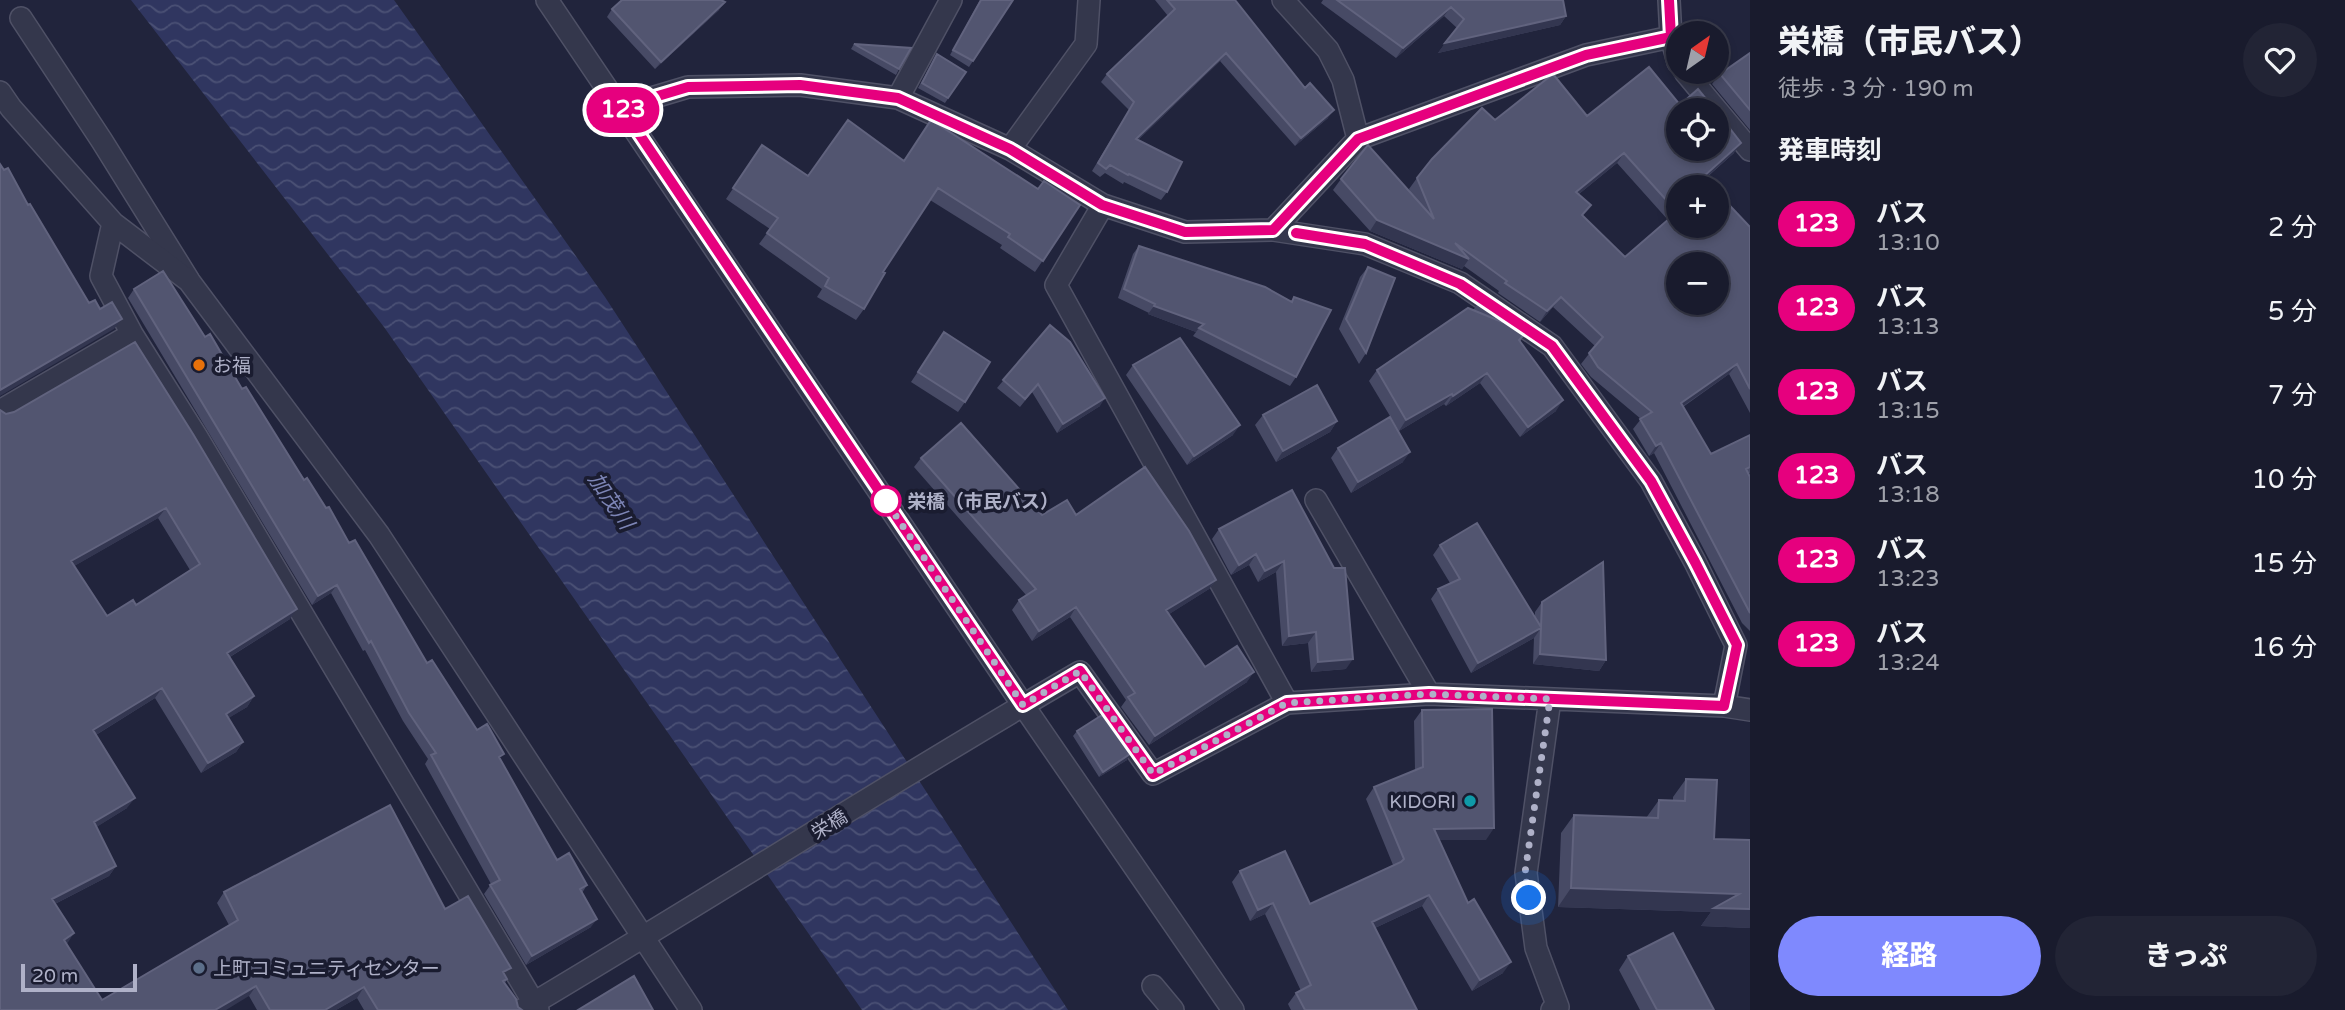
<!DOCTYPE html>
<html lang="ja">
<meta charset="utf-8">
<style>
:root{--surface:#191b2d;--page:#222435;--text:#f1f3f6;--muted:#9fa1aa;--line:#373949;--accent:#7f89fe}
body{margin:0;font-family:"Varela Round","Noto Sans JP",sans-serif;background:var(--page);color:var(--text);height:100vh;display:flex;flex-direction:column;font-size:26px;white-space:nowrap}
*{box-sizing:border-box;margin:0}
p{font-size:23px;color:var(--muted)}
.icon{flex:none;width:38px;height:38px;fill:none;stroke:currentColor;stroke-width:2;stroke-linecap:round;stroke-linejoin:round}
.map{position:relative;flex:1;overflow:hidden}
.panel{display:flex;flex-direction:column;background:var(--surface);width:595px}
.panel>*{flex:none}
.badge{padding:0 14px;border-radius:23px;font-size:24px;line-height:46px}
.needle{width:46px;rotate:34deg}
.controls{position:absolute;left:1666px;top:21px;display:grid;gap:14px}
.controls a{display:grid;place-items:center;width:63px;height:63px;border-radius:50%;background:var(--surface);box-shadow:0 4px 10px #0003,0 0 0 2px var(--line);font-size:35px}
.scale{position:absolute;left:21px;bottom:18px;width:116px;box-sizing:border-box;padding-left:7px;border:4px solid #afb1c8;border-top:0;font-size:19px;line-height:24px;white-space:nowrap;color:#afb1c8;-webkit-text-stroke:5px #1a1c30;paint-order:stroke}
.you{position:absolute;width:35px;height:35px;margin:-18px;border:5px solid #fff;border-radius:50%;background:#1a73e8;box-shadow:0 0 0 10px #1a73e833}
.map>.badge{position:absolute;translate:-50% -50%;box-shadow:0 0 0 4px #fff}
h2{padding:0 28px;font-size:26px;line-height:63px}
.round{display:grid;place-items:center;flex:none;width:74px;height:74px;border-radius:37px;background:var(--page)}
.overview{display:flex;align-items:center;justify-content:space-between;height:119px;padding:0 28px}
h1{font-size:33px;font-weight:800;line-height:52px}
.cta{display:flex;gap:14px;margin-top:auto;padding:14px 28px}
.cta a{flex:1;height:80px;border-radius:42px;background:var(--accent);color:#fff;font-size:28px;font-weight:800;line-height:80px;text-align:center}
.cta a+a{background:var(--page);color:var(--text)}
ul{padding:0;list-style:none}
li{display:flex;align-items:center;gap:21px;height:84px;padding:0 28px}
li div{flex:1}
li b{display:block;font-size:26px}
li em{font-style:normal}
li .badge{min-width:77px;font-weight:700;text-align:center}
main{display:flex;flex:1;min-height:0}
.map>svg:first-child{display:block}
.water{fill:url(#water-waves)}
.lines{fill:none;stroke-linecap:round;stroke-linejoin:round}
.service-casing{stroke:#4f5166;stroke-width:24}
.minor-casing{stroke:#4f5166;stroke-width:24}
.service{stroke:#34374c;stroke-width:21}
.minor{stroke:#34374c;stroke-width:21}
.wall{fill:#474a65;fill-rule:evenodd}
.shaded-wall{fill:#333650}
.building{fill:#525570;stroke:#61637e;stroke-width:2;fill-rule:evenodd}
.line-casing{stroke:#fff;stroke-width:16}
.line{stroke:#e6007e;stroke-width:10}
.walk{stroke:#afb1c8;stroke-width:7;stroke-dasharray:0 12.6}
.food-dot{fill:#e8710a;stroke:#1a1c30;stroke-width:2.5}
.stop-dot{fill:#fff;stroke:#e6007e;stroke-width:3.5}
.culture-dot{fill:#0f9aa8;stroke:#1a1c30;stroke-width:2.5}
.service-dot{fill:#5c6f8a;stroke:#1a1c30;stroke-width:2.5}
.labels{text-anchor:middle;stroke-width:7;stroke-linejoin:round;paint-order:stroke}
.poi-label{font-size:19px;fill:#afb1c8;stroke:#1a1c30;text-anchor:start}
.stop-label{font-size:19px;font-weight:bold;fill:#afb1c8;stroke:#1a1c30;text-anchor:start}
.street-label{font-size:19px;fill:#afb1c8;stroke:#1a1c30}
.water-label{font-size:21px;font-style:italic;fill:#7d85b6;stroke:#1a1c30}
</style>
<main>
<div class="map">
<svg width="1750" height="1010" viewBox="0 0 1750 1010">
<defs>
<pattern id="water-waves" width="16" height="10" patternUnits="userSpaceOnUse" patternTransform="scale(1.75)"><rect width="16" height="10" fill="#303660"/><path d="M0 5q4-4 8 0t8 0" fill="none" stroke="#4b5175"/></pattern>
</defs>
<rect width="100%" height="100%" fill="#21243c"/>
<path class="water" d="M131,0H394L605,297L1068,1010H862L384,327Z"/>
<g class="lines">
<g class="service-casing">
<path id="service" d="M21,18L102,141L188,279
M1153,986L1173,1010"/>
</g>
<g class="minor-casing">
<path id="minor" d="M547,0L1023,705L1233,1010
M1283,0L1328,50L1343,80L1358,139
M1669,0L1671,37L1678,62
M1685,72L1750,150
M0,92L11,108L113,223L189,281L379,535L691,1010
M898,98L951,0
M621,107L688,87L800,85L898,98L1010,149L1103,205L1185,232L1273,230L1365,244L1460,283L1552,346L1651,481L1695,562L1736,645L1724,706
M1010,149L1086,44L1089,0
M1103,205L1056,285L1287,703
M113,223L101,276L132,334L197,437L538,1010
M1273,230L1358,139L1586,55L1671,37
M0,411L132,334
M1316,500L1429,694
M1550,699L1526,873L1536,948L1558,1007L1552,1010
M522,1010C709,899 892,781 1080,672L1153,774L1287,703L1429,694L1724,706L1750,710"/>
</g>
<use href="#service" class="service"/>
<use href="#minor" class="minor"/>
</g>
<path class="wall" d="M980,0H1013L969,67L950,55Z
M1155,0H1235L1328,118L1295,146L1220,61L1138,140L1167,192L1161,200L1124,182L1123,184L1105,173L1100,177L1092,171L1129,110L1101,82L1107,74L1168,16Z
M1323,0H1563L1566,16L1560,25L1438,53L1457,28L1444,16L1396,58L1321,3Z
M612,9L719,10L655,69L607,17Z
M854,44L899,69L896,75L851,49Z
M1750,53V130L1712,84L1720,74Z
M937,54L966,72L945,103L918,88Z
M1680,105L1734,153L1705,179L1750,227V413L1729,374L1683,407L1711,454L1750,435V473L1748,474L1750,477V631L1742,623L1654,453L1649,456L1633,429L1641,419L1591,377L1581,364L1595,346L1553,307L1540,322L1498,293L1499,291L1464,266L1462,269L1370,231L1333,190L1341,179L1411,194L1409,189L1417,178L1495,120L1587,116ZM1617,163L1668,220L1625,257L1583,216L1579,194Z
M762,145L808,176L1038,189L1080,205L1035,272L1000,248L1002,245L930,200L883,272L864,309L856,320L817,297L822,289L759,244L770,229L726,199Z
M1139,246L1291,301L1294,297L1296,377L1290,386L1193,336L1196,332L1148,314L1149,313L1118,298L1133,254Z
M1368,267L1366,353L1359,364L1339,329L1360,277Z
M134,289L205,337L349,543L427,663L500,759L557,860L587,885L582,893L591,927L526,965L484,894L491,884L425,764L428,759L403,721L365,650L363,651L331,593L312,605L128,298Z
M1481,299L1528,330L1520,342L1556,411L1520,437L1480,383L1446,406L1444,404L1399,431L1369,381L1377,370L1474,309Z
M1050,325L1100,406L1057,433L1032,392L1020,407L997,388Z
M135,342L290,619L230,657L254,696L247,707L228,718L243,742L236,752L201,773L155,698L96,735L127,808L96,827L116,866L109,876L55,904L66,944L102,1000L229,925L217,903L224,892L445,909L505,975L507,979L505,983L518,1007L522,1010H364L357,998L336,1010H257L249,996L0,1010L6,414L14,412ZM158,518L190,570L136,605L107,616L74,566Z
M937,343L965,402L958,412L911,382Z
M1133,365L1233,435L1187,465L1126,375Z
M1263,415L1337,421L1330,432L1276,462L1255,425Z
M1338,448L1403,462L1351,493L1331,458Z
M921,458L1042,515H1076L1216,580L1209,589L1169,614L1205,667L1247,682L1149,745L1121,707L1126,700L1070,617L1032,641L1012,610L1019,600L1026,595L914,467Z
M1292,490L1346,669L1311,672L1308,643L1282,646L1276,572L1258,582L1249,565L1231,575L1212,539L1219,529Z
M1440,545L1535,617V612L1542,602L1606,660L1599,671L1533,664L1534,638L1471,673L1431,599L1438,589L1450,583L1433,555Z
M1422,710L1486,840H1439L1468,903L1503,973L1472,991L1422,906L1375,928L1417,1010H1291L1288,1004L1296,993L1301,991L1265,914L1250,921L1232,882L1240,871L1310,904L1393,865L1366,799L1374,787L1415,770L1414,721Z
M1077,731L1127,760L1099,777L1073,736Z
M1686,779L1714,839L1750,928L1701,926L1711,912L1558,907L1561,833L1574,815L1646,818L1659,800L1673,801V797Z
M1628,956L1714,1010H1640L1619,970Z"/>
<path class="shaded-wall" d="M725,2L719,10L655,69L661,62Z
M1451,7L1444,16L1396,58L1403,48Z
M1566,16L1560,25L1438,53L1445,43Z
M1226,53L1220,61L1131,147L1136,139Z
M1334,110L1328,118L1295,146L1301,138Z
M1741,143L1734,153L1695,187L1703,177Z
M1624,153L1617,163L1569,202L1576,192Z
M1377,220L1469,259L1462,269L1370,231Z
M1561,297L1553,307L1540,322L1547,311Z
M1154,306L1204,324L1199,328L1196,332L1148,314Z
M122,319L114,329L0,396V390Z
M1737,364L1729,374L1673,413L1681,403Z
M1487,373L1480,383L1446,406L1453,396Z
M1452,394L1444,404L1399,431L1406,420Z
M1105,398L1100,406L1057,433L1063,424Z
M1563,400L1556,411L1520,437L1528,427Z
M1337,421L1330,432L1276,462L1283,451Z
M1240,425L1233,435L1187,465L1194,456Z
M1661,443L1654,453L1649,456L1656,446Z
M1410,452L1403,462L1351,493L1358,482Z
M166,508L158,518L64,572L71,561Z
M1256,554L1249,565L1231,575L1239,565Z
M1284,561L1276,572L1258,582L1265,571Z
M1216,580L1209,589L1160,620L1166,610Z
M337,585L331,593L312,605L318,596Z
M1076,607L1070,617L1032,641L1039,631Z
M297,609L290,619L220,663L227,653Z
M1541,628L1534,638L1471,673L1478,663Z
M1316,632L1308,643L1282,646L1289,636Z
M1540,654L1606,660L1599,671L1533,664Z
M1353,659L1346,669L1311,672L1318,662Z
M1254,672L1247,682L1149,745L1155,736Z
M162,688L155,698L86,741L93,730Z
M254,696L247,707L219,724L226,714Z
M243,742L236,752L201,773L208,763Z
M1130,754L1127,760L1099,777L1103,772Z
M135,798L127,808L87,833L94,822Z
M1494,828L1486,840H1426L1434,829Z
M116,866L109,876L45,909L52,899Z
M1571,888L1739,894L1750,909V928L1701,926L1711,912L1558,907Z
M1429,895L1422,906L1364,933L1372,922Z
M1273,903L1265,914L1250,921L1258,910Z
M597,919L591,927L526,965L532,956Z
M74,933L67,944L57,950L64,940Z
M1511,962L1503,973L1472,991L1480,980Z
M256,986L249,996L226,1010H215Z
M364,987L357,998L336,1010H325Z"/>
<path class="building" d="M622,0H721L725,2L661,62L612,9Z
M981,0H1013L973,61L953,50Z
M1167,0H1235L1305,88L1310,83L1334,110L1301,138L1226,53L1136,139L1182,162L1167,192L1129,174L1128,175L1110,165L1106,169L1098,163L1134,102L1107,74L1175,9Z
M1337,0H1563L1566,16L1445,43L1464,19L1451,7L1403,48Z
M854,44L911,48L899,69Z
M1750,53V110L1720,74Z
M937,54L966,72L948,98L922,83Z
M1649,67L1680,105L1698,89L1715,110H1678V149H1717V112L1741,143L1703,177L1712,187H1678V226H1717V192L1750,227V389L1737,364L1681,403L1711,454L1750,435V467L1746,469L1750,477V613L1661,443L1656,446L1640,419L1652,412L1598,367L1589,353L1603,337L1561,297L1547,311L1505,283L1507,281L1455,243L1469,259L1377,220L1341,179L1368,145L1434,219L1417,178L1432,159L1482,108L1495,120L1553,74L1587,116ZM1624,153L1677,212L1625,257L1582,215L1591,205L1576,192ZM1678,264H1717V303H1678Z
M848,120L904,161L931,120L1038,189L1044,181L1080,205L1043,261L1008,237L1010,234L938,188L883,272L885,273L864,309L825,286L829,278L767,233L778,218L733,188L762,145L808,176Z
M0,164L4,170L8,168L28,205L30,204L89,303L95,300L100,309L112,302L122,319L0,390Z
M1139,246L1265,287L1292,302L1294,297L1331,310L1296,377L1199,328L1204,324L1154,306L1155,304L1124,289Z
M1368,267L1395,278L1366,353L1346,319Z
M163,271L205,337L210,334L242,389L246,387L304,480L307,478L326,508L329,507L349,543L355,540L427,663L432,660L477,730L487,724L504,754L499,757L557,860L569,853L587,885L580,889L597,919L532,956L490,885L500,880L431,755L436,753L409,713L371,641L369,643L337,585L318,596L134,289Z
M1481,299L1528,330L1519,340L1563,400L1528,427L1487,373L1453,396L1452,394L1406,420L1377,370L1468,308L1502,322L1505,317Z
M1050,325L1070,342L1105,398L1063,424L1038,384L1025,399L1003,380Z
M944,332L990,362L965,402L918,372Z
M1180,338L1240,425L1194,456L1133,365Z
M135,342L193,434L297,609L227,653L254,696L226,714L243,742L208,763L162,688L93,730L135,798L94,822L116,866L52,899L74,933L64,940L102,1000L238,920L224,892L390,805L445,909L468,896L511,968L503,972L507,979L503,981L516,999L518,1007L522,1010H378L364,987L325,1010H270L256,986L215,1010H0V410L6,414L14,412ZM166,508L200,564L136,605L133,600L107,616L71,561Z
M1317,385L1337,421L1283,451L1263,415Z
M1390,417L1410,452L1358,482L1338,448Z
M961,423L1042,515L1067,500L1076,515L1145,467L1189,531L1216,580L1166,610L1205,667L1237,646L1254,672L1155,736L1128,697L1135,693L1076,607L1039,631L1019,600L1036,589L921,458Z
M1292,490L1334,568H1345L1353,659L1318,662L1316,632L1289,636L1284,561L1265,571L1256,554L1239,565L1219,529Z
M1477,523L1541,627L1542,602L1603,562L1606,660L1540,654L1541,628L1478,663L1438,589L1460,579L1440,545Z
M1492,709L1494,828L1434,829L1468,903L1474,899L1511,962L1480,980L1429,895L1372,922L1417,1010H1305L1296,993L1311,985L1273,903L1258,910L1240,871L1285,851L1310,904L1401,862L1404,859L1374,787L1423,767L1422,710Z
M1102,715L1130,754L1103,772L1077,731Z
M1686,779L1717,780L1714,839L1750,840V909L1714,908L1739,894L1571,888L1574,815L1658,818L1659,800L1685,801Z
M1673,933L1714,1010H1657L1628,956Z
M634,976L653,1010H578Z"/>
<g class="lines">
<g class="line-casing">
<path id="line" d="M1296,233L1365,244L1460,284L1552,346L1651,481L1695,562L1737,645L1724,706L1429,694L1287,703L1153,774L1080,671L1023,705L621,107L688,87L800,85L898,98L1010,149L1102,205L1185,232L1273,230L1358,139L1586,55L1671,37L1669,0"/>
</g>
<use href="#line" class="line"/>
<path class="walk" d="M886,501L884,498L1023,705L1080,671L1153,774L1287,703L1429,694L1550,699L1525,873L1529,898"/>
</g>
<circle class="food-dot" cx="199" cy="365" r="7"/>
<circle class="stop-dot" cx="886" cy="501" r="14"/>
<circle class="culture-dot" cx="1470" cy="801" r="7"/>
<circle class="service-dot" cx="199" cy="968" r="7"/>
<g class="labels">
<g class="poi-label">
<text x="213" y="372">お福</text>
<text x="1456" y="808" text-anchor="end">KIDORI</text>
<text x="213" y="975">上町コミュニティセンター</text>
</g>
<g class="stop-label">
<text x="907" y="508">栄橋（市民バス）</text>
</g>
<g class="street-label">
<text transform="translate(829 824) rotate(-32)" y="7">栄橋</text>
</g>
<g class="water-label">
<text transform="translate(611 501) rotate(56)" y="7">加茂川</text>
</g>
</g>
</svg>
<div class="controls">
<a><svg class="needle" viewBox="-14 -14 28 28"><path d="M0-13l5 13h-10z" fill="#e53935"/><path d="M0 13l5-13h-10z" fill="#9fa1aa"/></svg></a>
<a><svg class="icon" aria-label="locate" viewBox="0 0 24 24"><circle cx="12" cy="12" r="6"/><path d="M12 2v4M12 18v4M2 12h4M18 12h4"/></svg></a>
<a>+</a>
<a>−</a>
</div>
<div class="scale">20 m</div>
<div class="you" style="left:1529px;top:898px"></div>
<b class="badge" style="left:623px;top:110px;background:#e6007e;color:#fff">123</b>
</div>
<section class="panel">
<div class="overview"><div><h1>栄橋（市民バス）</h1><p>徒歩 · 3 分 · 190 m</p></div><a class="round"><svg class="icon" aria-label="heart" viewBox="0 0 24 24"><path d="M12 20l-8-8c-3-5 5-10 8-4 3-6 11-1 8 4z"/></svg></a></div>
<h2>発車時刻</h2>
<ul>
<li><span class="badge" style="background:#e6007e;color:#fff">123</span><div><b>バス</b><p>13:10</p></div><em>2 分</em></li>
<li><span class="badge" style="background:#e6007e;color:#fff">123</span><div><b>バス</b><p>13:13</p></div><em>5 分</em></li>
<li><span class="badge" style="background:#e6007e;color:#fff">123</span><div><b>バス</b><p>13:15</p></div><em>7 分</em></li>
<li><span class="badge" style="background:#e6007e;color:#fff">123</span><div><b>バス</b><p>13:18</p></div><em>10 分</em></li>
<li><span class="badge" style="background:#e6007e;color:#fff">123</span><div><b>バス</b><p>13:23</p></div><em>15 分</em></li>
<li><span class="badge" style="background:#e6007e;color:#fff">123</span><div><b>バス</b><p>13:24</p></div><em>16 分</em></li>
</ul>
<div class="cta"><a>経路</a><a>きっぷ</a></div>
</section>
</main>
